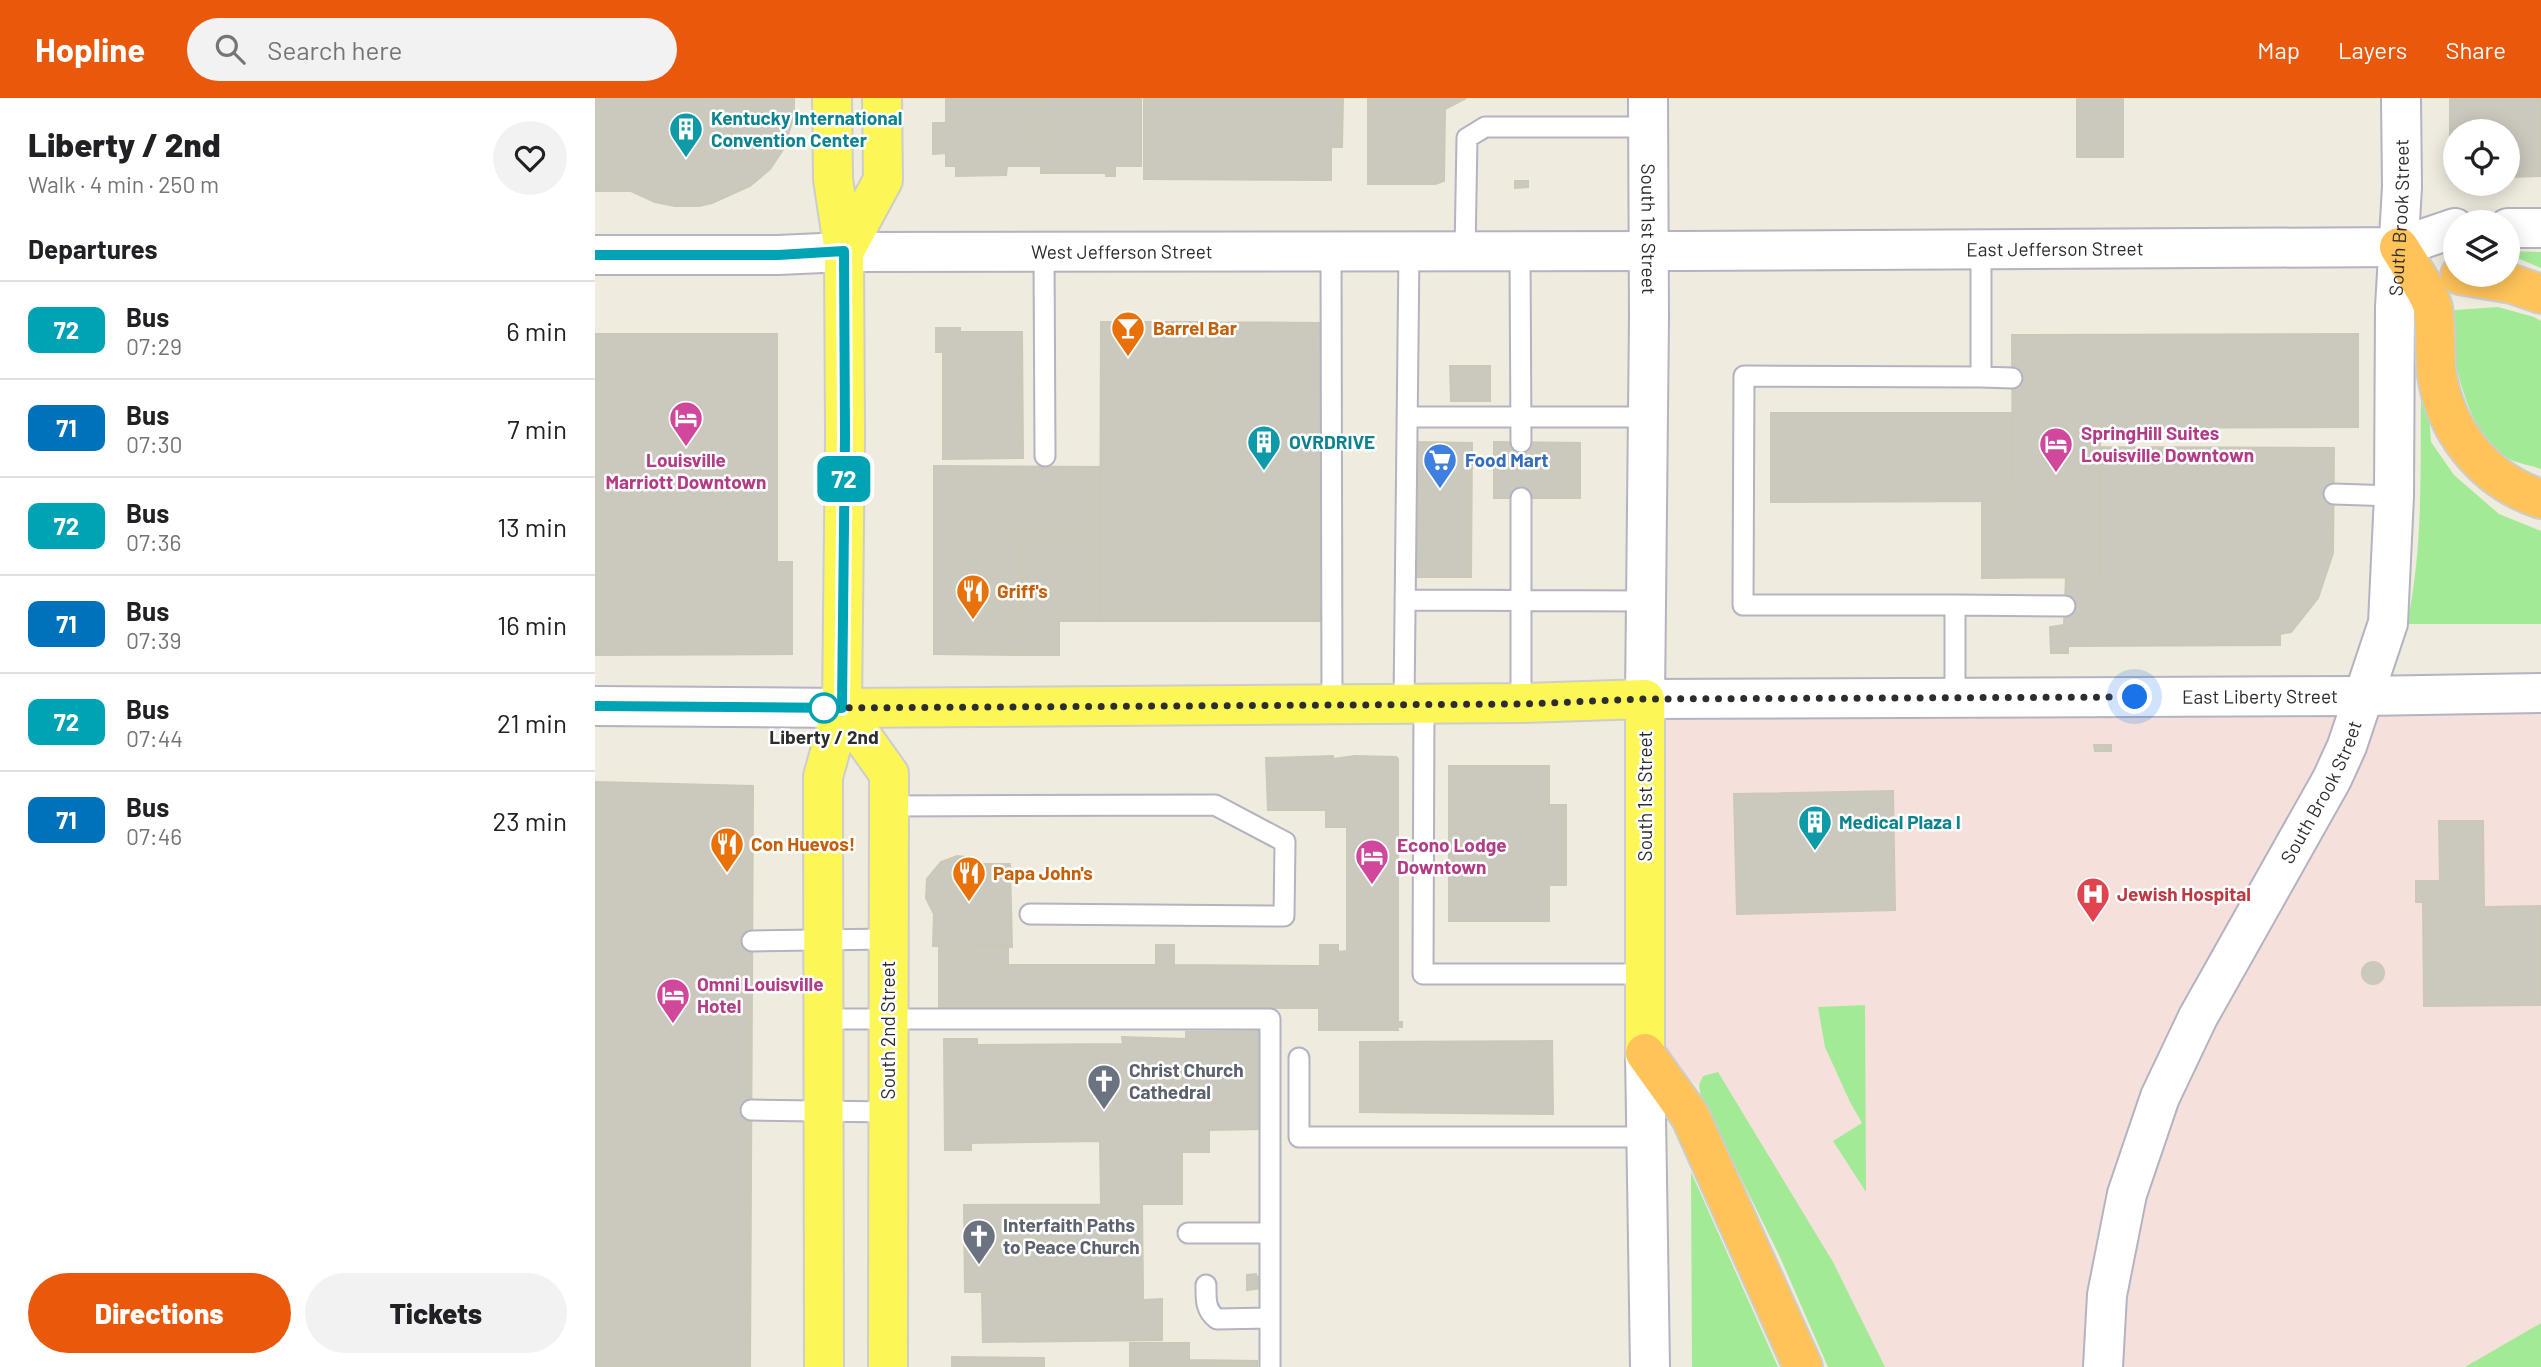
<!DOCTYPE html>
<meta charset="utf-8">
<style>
:root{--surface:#fff;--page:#f2f2f2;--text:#202124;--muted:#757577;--line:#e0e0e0;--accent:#ea580c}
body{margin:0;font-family:Barlow,sans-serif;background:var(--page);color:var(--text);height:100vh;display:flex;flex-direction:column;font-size:26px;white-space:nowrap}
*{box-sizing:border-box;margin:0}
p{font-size:23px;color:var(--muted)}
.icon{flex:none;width:38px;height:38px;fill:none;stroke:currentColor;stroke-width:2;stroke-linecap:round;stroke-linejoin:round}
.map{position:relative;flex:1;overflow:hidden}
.panel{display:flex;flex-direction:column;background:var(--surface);width:595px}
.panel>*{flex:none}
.badge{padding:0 14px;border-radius:10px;font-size:24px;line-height:46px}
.buttons{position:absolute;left:1848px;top:21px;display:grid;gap:14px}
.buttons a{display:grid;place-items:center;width:77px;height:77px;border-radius:50%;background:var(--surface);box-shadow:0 4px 18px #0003;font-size:35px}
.you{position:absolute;width:35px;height:35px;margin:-18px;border:5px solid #fff;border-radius:50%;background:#1a73e8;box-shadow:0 0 0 10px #1a73e833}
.map>.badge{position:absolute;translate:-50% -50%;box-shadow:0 0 0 4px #fff}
h2{padding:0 28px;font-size:26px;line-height:63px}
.round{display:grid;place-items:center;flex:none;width:74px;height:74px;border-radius:37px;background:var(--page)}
.head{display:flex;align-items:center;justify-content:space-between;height:119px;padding:0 28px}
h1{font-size:33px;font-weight:800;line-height:52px}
.cta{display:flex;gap:14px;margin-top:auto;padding:14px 28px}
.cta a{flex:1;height:80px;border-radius:42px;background:var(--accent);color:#fff;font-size:28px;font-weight:800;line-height:80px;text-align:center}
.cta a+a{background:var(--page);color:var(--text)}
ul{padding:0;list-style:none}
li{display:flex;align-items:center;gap:21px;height:98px;padding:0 28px;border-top:2px solid var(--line)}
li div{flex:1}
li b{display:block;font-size:26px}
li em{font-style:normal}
li .badge{min-width:77px;font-weight:700;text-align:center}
header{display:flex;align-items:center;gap:42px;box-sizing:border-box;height:98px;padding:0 35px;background:var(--accent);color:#fff}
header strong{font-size:33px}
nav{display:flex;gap:38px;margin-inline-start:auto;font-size:24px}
.search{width:490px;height:63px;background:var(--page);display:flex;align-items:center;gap:18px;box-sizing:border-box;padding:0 24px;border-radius:38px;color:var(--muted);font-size:26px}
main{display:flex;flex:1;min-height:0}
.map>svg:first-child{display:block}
.medical{fill:#f6e0dc}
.green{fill:#a3ea97}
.building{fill:#cbc9bd;stroke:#cbc8b8;stroke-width:2}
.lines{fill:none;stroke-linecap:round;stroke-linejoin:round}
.lane-casing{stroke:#b3b3c1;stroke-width:23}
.secondary-casing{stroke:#b3b3c1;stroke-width:42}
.primary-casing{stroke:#cdcdcd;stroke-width:42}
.highway-casing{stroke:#cdcdcd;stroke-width:42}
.lane{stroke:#fff;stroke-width:19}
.secondary{stroke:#fff;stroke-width:38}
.primary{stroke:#fcf757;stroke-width:38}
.highway{stroke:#ffc35a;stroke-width:38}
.line-casing{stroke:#fff;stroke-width:16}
.line{stroke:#00a3b4;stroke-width:10}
.walk{stroke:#2d2d2d;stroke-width:7;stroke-dasharray:0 12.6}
.stop-dot{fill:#fff;stroke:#00a3b4;stroke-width:3.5}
.labels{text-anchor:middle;stroke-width:5;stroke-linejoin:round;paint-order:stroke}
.culture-label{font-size:19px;font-weight:bold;fill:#0d838f;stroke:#fff;text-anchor:start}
.street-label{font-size:19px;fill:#2d2d2d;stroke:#fff}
.food-label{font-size:19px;font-weight:bold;fill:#c56008;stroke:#fff;text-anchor:start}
.hotel-label{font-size:19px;font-weight:bold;fill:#b23c85;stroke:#fff;text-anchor:start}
.shop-label{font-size:19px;font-weight:bold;fill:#366cbe;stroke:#fff;text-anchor:start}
.stop-label{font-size:19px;font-weight:bold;fill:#2d2d2d;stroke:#fff}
.health-label{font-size:19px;font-weight:bold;fill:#be3a42;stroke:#fff;text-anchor:start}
.worship-label{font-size:19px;font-weight:bold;fill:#5b616d;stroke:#fff;text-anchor:start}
</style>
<header>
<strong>Hopline</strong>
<div class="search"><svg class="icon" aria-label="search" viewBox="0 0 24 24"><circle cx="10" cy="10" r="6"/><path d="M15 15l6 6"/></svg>Search here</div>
<nav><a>Map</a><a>Layers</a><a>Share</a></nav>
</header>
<main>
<section class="panel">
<div class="head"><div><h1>Liberty / 2nd</h1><p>Walk · 4 min · 250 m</p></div><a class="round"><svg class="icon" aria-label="heart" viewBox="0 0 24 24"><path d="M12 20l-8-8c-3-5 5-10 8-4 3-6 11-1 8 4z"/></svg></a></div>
<h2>Departures</h2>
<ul>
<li><span class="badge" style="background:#00a3b4;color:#fff">72</span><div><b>Bus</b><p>07:29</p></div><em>6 min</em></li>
<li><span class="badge" style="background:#0072bc;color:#fff">71</span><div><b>Bus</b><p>07:30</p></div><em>7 min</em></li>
<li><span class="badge" style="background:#00a3b4;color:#fff">72</span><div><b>Bus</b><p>07:36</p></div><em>13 min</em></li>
<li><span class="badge" style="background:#0072bc;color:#fff">71</span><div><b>Bus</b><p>07:39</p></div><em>16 min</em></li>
<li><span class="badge" style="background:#00a3b4;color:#fff">72</span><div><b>Bus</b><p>07:44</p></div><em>21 min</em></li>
<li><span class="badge" style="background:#0072bc;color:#fff">71</span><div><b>Bus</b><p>07:46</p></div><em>23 min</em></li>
</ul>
<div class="cta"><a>Directions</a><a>Tickets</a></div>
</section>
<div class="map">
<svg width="1946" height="1269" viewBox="0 0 1946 1269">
<rect width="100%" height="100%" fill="#efebdf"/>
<path class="medical" d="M1946,594V1269H1233L1185,1159L1106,999L1104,987L1050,955V601Z"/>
<path class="green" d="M1913,153L1946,154V170L1913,156Z
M1903,209L1939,219L1946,223V371C1936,367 1924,366 1914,361C1872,340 1861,265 1851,224L1860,212Z
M1826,286L1832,287L1836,344L1859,377L1904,416L1946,433V526H1812C1829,447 1825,366 1826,286Z
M1270,907L1271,1094L1238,1043L1267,1025L1255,1004L1230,949L1223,909Z
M1123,974L1238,1164L1290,1269H1233L1185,1159L1106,999L1104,987L1108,978Z
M1096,1074L1183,1269H1097Z
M1946,1225V1269H1870Z"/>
<path class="building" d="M0,0H199V17L189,50L175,71L155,88L117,105L104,108H80L60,104L36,93H0Z
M351,0H445L446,68H412L411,77L361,78V68H351V55L338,56V25H351Z
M445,0H546V68H520V78H511V75H446Z
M549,0H748L747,49H736V82L549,81Z
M773,0H871L850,11L849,83L840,86H773Z
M1482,0H1528V59H1482Z
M1855,0H1946V78L1913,79V33H1860L1859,77L1854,70L1852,62L1853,53L1858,46L1855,44Z
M920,83H933V89L920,90Z
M506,224H614L613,523H505Z
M614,224L726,225L725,523H613Z
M341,230H365V234H427L428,360L348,361V254H341Z
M0,236H182V464H197V556L0,557Z
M1763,236V329L1505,330V479L1387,480V403H1418L1417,237Z
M855,268H895V303H856Z
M1176,315H1417L1418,403L1176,404Z
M823,344L877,345L876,479H822V419H814V365L823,364Z
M899,344L985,345V400H899Z
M1505,349L1739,350L1738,455L1723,500L1696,534L1685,536V547L1473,548V555H1456L1455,529L1469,527L1471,479H1505Z
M339,368L506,369V443H427L426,557L339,556Z
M427,443H506L505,523H464V557H426Z
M1499,647H1516V653H1500Z
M738,658V661L760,658L801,659L803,661V924H807V929H802L803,932H724V910H344V848L413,847V867H561V847H579V867L725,868V847H743V854L752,853V729H731V712H673L671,660Z
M854,668H954V707H971V787H954V823H854Z
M0,684L158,688L155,1269H0Z
M1298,693L1300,812L1142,816L1139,696Z
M1844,723H1888L1889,809L1946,808V907L1829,908L1828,804H1821V783H1845Z
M362,758L379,760L388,766H415L417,849L338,848L339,816L331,800L332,781L346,764Z
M1767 875a11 11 0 1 1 22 0a11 11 0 1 1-22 0Z
M668,933L669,1031L614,1032V1054H587V1106H506L505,1043L376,1045V1052H350L349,941H382V947L528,946L527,939L591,941V934Z
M957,943L958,1016L765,1014V944Z
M547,1106L548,1193L370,1194L369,1107Z
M661,1176V1179L667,1178L668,1190L652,1192V1177Z
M548,1193V1202L567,1201V1242L388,1244L387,1194Z
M535,1245H594V1262L662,1263V1269H535Z
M357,1259L449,1260V1269H357Z"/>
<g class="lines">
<g class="lane-casing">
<path id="lane" d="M449,153L450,358
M736,153L737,606
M870,153L872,40L890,29H1053
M925,153L926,344
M1386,279L1417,280
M812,319H1053
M1739,396L1799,398
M810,502L1051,503
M1360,507L1470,508
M1360,600V507H1148L1149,278L1386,279V152
M926,605V400
M809,606L814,153
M829,606L828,876H1050
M293,708L620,707L690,744L689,818L435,816
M157,843L293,841
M227,921H675V1269
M704,960V1039H1052
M156,1012L293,1014
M593,1135H675
M611,1187C611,1201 610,1212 622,1221L675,1220"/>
</g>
<g class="secondary-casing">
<g id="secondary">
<path id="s1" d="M1053,0L1054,220L1050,601L1769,598L1946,595"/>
<path d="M1913,130H1946"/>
<path id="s2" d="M0,157H183L249,154L1087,153L1804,149L1860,130"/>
<path d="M0,608L247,610"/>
<path d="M1050,955L1055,1269"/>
<path id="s3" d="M1508,1269L1512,1197L1532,1096L1565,999L1603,919L1737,681L1752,648L1793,525L1799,398L1800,209L1807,89L1806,0"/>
</g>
</g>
<g class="primary-casing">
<path id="primary" d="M249,154L288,82L287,0
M247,610L926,605L1050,601V955
M247,610L294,676L293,1269
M229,1269L228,679L247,610L250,337L249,154L238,81L237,0"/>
</g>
<g class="highway-casing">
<path id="highway" d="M1804,149C1813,164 1835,196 1838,210C1841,225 1840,253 1841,270C1848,331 1888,382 1946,401
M1865,177L1917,186L1946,196
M1050,955L1095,1018L1208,1269"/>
</g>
<use href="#lane" class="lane"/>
<use href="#secondary" class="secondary"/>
<use href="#primary" class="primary"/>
<use href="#highway" class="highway"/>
</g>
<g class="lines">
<g class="line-casing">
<path id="line" d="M0,157H183L249,153L250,337L247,610L0,608"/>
</g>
<use href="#line" class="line"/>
<path class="walk" d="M229,610L926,606L1050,601L1540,599"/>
</g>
<defs>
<g id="building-pin" transform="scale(1.75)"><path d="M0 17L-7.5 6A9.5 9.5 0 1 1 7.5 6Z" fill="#0f9aa8" stroke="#fff"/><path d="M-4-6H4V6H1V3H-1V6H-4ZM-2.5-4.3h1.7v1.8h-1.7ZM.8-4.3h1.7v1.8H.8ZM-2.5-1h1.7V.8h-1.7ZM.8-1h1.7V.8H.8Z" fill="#fff"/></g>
<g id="bar-pin" transform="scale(1.75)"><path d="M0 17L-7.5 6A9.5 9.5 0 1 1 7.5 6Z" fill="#e8710a" stroke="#fff"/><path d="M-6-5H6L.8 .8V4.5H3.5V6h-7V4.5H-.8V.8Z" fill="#fff"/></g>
<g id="hotel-pin" transform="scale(1.75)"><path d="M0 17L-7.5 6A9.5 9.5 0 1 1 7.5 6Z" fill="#d1479c" stroke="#fff"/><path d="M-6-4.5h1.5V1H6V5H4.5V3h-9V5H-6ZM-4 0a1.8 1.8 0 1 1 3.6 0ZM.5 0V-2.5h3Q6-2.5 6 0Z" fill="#fff"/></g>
<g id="supermarket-pin" transform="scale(1.75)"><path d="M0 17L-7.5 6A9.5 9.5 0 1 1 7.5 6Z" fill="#3f7fe0" stroke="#fff"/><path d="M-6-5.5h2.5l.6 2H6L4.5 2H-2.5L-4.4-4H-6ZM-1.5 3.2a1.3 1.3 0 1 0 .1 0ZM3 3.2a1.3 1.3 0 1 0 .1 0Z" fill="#fff"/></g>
<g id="restaurant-pin" transform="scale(1.75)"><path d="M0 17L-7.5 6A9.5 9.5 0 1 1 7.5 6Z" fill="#e8710a" stroke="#fff"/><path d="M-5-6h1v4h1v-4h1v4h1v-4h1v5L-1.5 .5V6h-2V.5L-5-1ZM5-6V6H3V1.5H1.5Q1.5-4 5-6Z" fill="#fff"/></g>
<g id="hospital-pin" transform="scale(1.75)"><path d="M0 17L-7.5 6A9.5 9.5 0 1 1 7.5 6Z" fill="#e0444e" stroke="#fff"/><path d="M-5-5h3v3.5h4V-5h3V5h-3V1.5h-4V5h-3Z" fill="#fff"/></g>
<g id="church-pin" transform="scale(1.75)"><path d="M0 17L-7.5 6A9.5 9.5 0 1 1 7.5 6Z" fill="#6b7280" stroke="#fff"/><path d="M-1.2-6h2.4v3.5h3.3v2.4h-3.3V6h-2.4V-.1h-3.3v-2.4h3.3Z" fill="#fff"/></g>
</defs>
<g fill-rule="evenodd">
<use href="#building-pin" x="91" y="31"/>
<use href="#bar-pin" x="533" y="230"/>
<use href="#hotel-pin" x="91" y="320"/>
<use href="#building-pin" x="669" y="344"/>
<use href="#hotel-pin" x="1461" y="346"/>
<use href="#supermarket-pin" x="845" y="362"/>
<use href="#restaurant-pin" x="378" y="493"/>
<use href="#building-pin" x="1220" y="724"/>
<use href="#restaurant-pin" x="132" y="746"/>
<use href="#hotel-pin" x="777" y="758"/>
<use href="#restaurant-pin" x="374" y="775"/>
<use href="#hospital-pin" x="1498" y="796"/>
<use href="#hotel-pin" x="78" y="897"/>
<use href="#church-pin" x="509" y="983"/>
<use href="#church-pin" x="384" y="1138"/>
</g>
<circle class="stop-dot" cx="229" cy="610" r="14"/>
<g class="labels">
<g class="culture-label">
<text x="116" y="27">Kentucky International<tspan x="116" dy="22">Convention Center</tspan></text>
<text x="694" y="351">OVRDRIVE</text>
<text x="1244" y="731">Medical Plaza I</text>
</g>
<g class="street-label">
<text dy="7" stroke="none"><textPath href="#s3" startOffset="1211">South Brook Street</textPath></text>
<text dy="7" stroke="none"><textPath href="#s1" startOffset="131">South 1st Street</textPath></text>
<text dy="7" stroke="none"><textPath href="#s2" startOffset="1460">East Jefferson Street</textPath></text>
<text dy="7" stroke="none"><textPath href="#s2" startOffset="527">West Jefferson Street</textPath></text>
<text dy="7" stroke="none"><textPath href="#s1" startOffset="1216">East Liberty Street</textPath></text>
<text dy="7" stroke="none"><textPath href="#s3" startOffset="623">South Brook Street</textPath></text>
<text transform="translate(1050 698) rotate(-90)" y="7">South 1st Street</text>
<text transform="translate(293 932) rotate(-90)" y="7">South 2nd Street</text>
</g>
<g class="food-label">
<text x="558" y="237">Barrel Bar</text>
<text x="402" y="500">Griff's</text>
<text x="156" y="753">Con Huevos!</text>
<text x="398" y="782">Papa John's</text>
</g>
<g class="hotel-label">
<text x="1486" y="342">SpringHill Suites<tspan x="1486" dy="22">Louisville Downtown</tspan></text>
<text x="91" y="369" text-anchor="middle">Louisville<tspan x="91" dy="22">Marriott Downtown</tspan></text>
<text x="802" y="754">Econo Lodge<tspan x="802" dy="22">Downtown</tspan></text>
<text x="102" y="893">Omni Louisville<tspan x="102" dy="22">Hotel</tspan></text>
</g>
<g class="shop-label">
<text x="870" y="369">Food Mart</text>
</g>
<g class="stop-label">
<text x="229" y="646">Liberty / 2nd</text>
</g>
<g class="health-label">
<text x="1522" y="803">Jewish Hospital</text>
</g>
<g class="worship-label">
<text x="534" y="979">Christ Church<tspan x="534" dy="22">Cathedral</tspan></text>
<text x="408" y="1134">Interfaith Paths<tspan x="408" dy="22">to Peace Church</tspan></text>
</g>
</g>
</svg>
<div class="buttons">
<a><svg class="icon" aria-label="locate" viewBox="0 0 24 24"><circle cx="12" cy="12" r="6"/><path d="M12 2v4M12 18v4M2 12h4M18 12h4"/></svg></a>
<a><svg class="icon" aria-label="layers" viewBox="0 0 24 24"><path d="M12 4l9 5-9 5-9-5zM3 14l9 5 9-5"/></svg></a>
</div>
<div class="you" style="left:1540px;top:599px"></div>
<b class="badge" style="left:249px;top:381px;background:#00a3b4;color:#fff">72</b>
</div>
</main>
